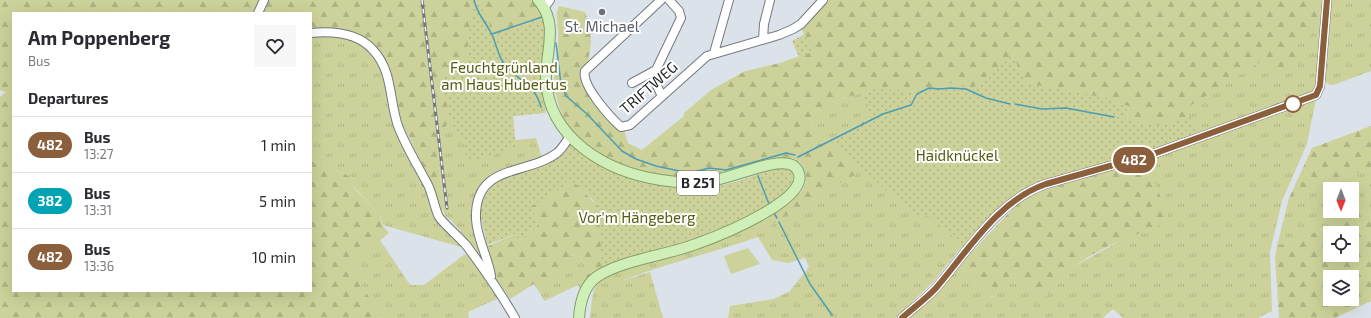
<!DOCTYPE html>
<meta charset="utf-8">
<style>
:root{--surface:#fff;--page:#f7f7f7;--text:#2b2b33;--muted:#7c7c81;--line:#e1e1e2}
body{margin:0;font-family:"Exo 2",sans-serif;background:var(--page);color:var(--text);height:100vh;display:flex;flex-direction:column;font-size:15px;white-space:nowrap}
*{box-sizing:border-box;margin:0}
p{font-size:13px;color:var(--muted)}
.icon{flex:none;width:22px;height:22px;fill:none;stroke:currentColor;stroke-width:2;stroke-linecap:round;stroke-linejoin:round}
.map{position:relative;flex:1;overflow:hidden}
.details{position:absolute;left:12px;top:12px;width:300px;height:280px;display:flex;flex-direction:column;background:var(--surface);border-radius:0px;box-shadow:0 4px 16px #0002}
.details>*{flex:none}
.badge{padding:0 8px;border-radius:13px;font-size:14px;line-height:26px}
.needle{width:26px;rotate:180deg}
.controls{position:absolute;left:1323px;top:182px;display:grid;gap:8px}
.controls a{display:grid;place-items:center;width:36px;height:36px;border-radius:0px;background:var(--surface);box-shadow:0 4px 16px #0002;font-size:20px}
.map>.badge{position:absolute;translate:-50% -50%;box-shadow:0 0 0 2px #fff}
h2{padding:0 16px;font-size:15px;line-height:36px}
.round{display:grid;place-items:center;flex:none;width:42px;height:42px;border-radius:0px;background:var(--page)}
.headline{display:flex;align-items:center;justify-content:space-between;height:68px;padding:0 16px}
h1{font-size:19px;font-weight:700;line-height:30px}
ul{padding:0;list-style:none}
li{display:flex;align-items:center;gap:12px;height:56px;padding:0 16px;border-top:1px solid var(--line)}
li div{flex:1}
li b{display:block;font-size:15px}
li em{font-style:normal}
li .badge{min-width:44px;font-weight:700;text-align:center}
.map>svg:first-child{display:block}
.grass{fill:url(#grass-tufts);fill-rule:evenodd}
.forest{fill:url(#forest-firs);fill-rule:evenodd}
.park{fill:url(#park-dots)}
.pitch{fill:#ccd299}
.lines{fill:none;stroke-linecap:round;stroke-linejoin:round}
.stream{stroke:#4a9eb5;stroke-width:1.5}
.minor-casing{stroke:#73797f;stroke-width:10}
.major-casing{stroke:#80a067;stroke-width:12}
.minor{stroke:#fff;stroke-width:8}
.major{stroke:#d0eeb8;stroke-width:10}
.rail-casing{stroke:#74787d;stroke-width:3}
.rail{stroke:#fff;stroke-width:1.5;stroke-dasharray:4.5;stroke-linecap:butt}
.line-casing{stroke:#fff;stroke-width:9}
.line{stroke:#8b5e3c;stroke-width:6}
.worship-dot{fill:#6b7280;stroke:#fff;stroke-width:1.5}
.stop-dot{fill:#fff;stroke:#8b5e3c;stroke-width:2}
.labels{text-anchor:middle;stroke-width:4;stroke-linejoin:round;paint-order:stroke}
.shield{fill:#fff;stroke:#666769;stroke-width:1}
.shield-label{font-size:14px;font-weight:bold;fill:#242629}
.worship-label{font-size:15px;fill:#5b616d;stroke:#fff}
.park-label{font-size:15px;fill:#575c10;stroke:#fff}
.street-label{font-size:15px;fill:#242629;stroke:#fff}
</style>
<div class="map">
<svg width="1371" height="318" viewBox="0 0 1371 318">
<defs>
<pattern id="grass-tufts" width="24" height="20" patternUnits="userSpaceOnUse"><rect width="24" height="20" fill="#ccd299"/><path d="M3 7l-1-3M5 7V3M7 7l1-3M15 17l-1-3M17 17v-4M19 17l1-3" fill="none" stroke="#afb484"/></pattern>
<pattern id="forest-firs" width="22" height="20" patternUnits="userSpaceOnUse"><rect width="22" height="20" fill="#ccd299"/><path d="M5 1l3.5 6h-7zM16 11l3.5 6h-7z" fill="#afb484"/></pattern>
<pattern id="park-dots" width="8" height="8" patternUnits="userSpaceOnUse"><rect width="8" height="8" fill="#ccd299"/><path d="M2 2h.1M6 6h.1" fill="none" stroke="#afb484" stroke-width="1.8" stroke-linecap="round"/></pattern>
</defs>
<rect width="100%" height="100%" fill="#dbe2e9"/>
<path class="grass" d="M1331,0H1371V71L1333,85L1328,84L1324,79Z
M545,18L547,27L544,89L547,111L502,118L506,141L536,138L542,158C553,153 562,148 562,136L625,176L672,188L695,189L718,187L740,181L775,168L791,169L796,174L792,188L800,194L786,207L762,221L768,227L826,191L876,118L956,81L1008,107L1016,85L1129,106L1127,119L1189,106L1268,57L1322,27L1317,85L1312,94L1186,138L1022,189L959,250L935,280L896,318H728L730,306L774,299L790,291L809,267L805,258L788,263L772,260L758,237C712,253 664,264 618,282L650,272L663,318H590C592,302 591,285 605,276L601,268V233L595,201L584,192L473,216L484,262L482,264L475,250L451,220L455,218L450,220L445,215L443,210L437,138L449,122L446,75L500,60L498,35Z
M311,33H325L358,41L375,53L381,65L393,114L414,161L415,177L425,191L430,208L439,224L450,233L461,247L383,225L380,215L353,186L354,178L311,160Z
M865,92L877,114L814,147C808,134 813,126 813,112L834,101Z
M1316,99L1307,144L1282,201L1270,252L1272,311L1258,318H1123L1113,309L1103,318H907L959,266L992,298L1015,273L1043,299L1069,270L1080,263L1118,242L1146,159Z
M1371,168V213L1368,214L1360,211L1341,218L1343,223L1277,246L1289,198ZM1330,189H1352V211H1330Z
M380,240L410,285H424L465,254L473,260L501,297L468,312L469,318H381L349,265Z
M577,253L590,272L578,285L544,301L540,293L547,281L563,268L564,260Z"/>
<path class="forest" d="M0,0H532L545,18L498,35L500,60L446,75L449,122L437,138L443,210L430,208L425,191L415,177L413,145L399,118L391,73L384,61L360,37L311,31V13H13V291H311V160L354,178L353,187L380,215L382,225L389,233L350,265L381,318H0V97L6,92L0,90Z
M817,0H1324L1322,27L1297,43L1303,60L1289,72L1275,73L1268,57L1190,106L1189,116L1163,123L1127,119L1129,106L1017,85L1008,107L956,81L876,118L899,149L826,191L768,227L762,221C779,211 817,192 803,167C801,162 795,158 789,158C763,158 730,174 704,179C698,180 692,179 686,178C676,178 665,179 656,177C633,173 589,155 575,137C565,123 558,107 555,90C552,70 560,50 558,30C558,20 555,15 559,6L585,12L590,28L591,43L586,77L589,86L624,130L628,143L642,150L684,116V113L711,90L745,71L780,63L814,51L797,22ZM865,92L877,114L814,147C808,132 813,127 813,112L834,101Z
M1371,126V168L1289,198L1312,148Z
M1146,159L1170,222C1137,234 1097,247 1070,270C1060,279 1052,290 1043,300L1015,273L992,298L959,266L1018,203L1041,191Z
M571,176L586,188L584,192L597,205L601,233V269L581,290L578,285L590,272L577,253L564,260V268L547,281L540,293L534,284L510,299L495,277L486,247L516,234L520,240L530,231L539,228V224L528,205Z
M1360,211L1368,214L1371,213V301L1335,318H1279L1275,258L1277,246L1342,223L1341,218ZM1330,233H1352V255H1330ZM1330,277H1352V299H1330Z"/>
<path class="park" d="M472,0H480L494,35L542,20L544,25L542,89L545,113L513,116L516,147L467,164L464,142L451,122L441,76L466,70Z
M805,34L815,51L799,57L792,41Z
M1013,55L1026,83L1106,98L1127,107L1125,118L1134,122L1164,125L1190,117L1200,136L1041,184L965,247L928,216H916L831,141L871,120L863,91L875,89L913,91L915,94L927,87L940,90L949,88L970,90Z
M568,143C580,151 591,160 604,167C640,185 681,193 722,185C741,181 759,173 777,169C787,169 794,172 793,183L775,199L736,221L602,269L599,210C593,195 581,188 568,179L563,187L530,207L539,224V228L530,231L520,240L515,234L487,245L481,218H478C480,173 507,178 541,164C551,160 560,150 568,143Z"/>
<path class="pitch" d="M748,248L760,264L731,274L724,256Z"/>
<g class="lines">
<path class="stream" d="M474,0C477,14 486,22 492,35C497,45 498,58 506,66C521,83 534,83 541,107
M492,34L542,17
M556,43L561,84L566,96L587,114L622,151L636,159L656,166L684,172H694L709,168L726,170L786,153L795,155
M1015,104L1042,109L1066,108L1114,117
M798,157L883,114L911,105L917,94L929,88L939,89L951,88L966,89L986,98L1010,104
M758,176L769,204
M774,213L777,218
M779,222L810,284L832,315"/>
<g class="minor-casing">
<path id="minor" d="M661,0L585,71C581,85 610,117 621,127L630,125L707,56L779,35L793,29L801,24L823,0
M544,8L550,0
M258,13L264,0
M311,33C332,31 358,33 373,50C393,71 389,100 398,126C406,147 418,166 428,185C433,195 434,207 439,217C444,224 459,237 466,245C484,269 500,292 515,318
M763,39L764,24L770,0
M714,53L729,0
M632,83L656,70
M662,96L654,80L656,70L681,18L679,11L669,0
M491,276C488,257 477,239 476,219C474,163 526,176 557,153C562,149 566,142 570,136
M902,318C913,308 926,299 936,288C968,251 997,201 1046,184L1156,153L1316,95L1320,86L1327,0"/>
</g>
<g class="major-casing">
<path id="major" d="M538,0C559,23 546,50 546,78C548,139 607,172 661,180C679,183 697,183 715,180C736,177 777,156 794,166C826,195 713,238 696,244C668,255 622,260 598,276C584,285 580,302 579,318"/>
</g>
<use href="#minor" class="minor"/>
<use href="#major" class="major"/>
<g class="rail-casing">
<path id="rail" d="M422,0L447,208"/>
</g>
<use href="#rail" class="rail"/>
</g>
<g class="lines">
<g class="line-casing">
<path id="line" d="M902,318C913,308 926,299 936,288C968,251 997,201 1046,184L1156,153L1316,95L1320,86L1327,0"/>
</g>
<use href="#line" class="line"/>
</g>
<circle class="worship-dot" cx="602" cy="12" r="4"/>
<circle class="stop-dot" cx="1293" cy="104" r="8"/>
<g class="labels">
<rect class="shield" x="677" y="171" width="42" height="24" rx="3"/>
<g class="shield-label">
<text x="698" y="188">B 251</text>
</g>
<g class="worship-label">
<text x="602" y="32">St. Michael</text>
</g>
<g class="park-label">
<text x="504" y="73">Feuchtgrünland<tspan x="504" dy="17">am Haus Hubertus</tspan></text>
<text x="957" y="161">Haidknückel</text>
<text x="637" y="223">Vor'm Hängeberg</text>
</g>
<g class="street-label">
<text transform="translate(649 88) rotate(-41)" y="5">TRIFTWEG</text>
</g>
</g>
</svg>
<div class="controls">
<a><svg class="needle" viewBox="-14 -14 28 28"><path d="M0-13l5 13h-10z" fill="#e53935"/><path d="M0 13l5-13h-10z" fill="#7c7c81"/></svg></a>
<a><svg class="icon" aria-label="locate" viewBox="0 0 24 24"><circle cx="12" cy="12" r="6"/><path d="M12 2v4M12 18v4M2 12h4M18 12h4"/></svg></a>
<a><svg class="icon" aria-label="layers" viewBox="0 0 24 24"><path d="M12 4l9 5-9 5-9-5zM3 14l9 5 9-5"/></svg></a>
</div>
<b class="badge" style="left:1134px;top:160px;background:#8b5e3c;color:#fff">482</b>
<section class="details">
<div class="headline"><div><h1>Am Poppenberg</h1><p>Bus</p></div><a class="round"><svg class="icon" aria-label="heart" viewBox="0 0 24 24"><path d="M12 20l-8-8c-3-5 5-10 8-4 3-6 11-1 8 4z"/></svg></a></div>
<h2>Departures</h2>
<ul>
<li><span class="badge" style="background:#8b5e3c;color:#fff">482</span><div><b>Bus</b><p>13:27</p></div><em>1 min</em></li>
<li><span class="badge" style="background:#00a3b4;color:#fff">382</span><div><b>Bus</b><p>13:31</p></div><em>5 min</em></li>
<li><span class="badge" style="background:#8b5e3c;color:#fff">482</span><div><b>Bus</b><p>13:36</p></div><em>10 min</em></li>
</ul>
</section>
</div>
